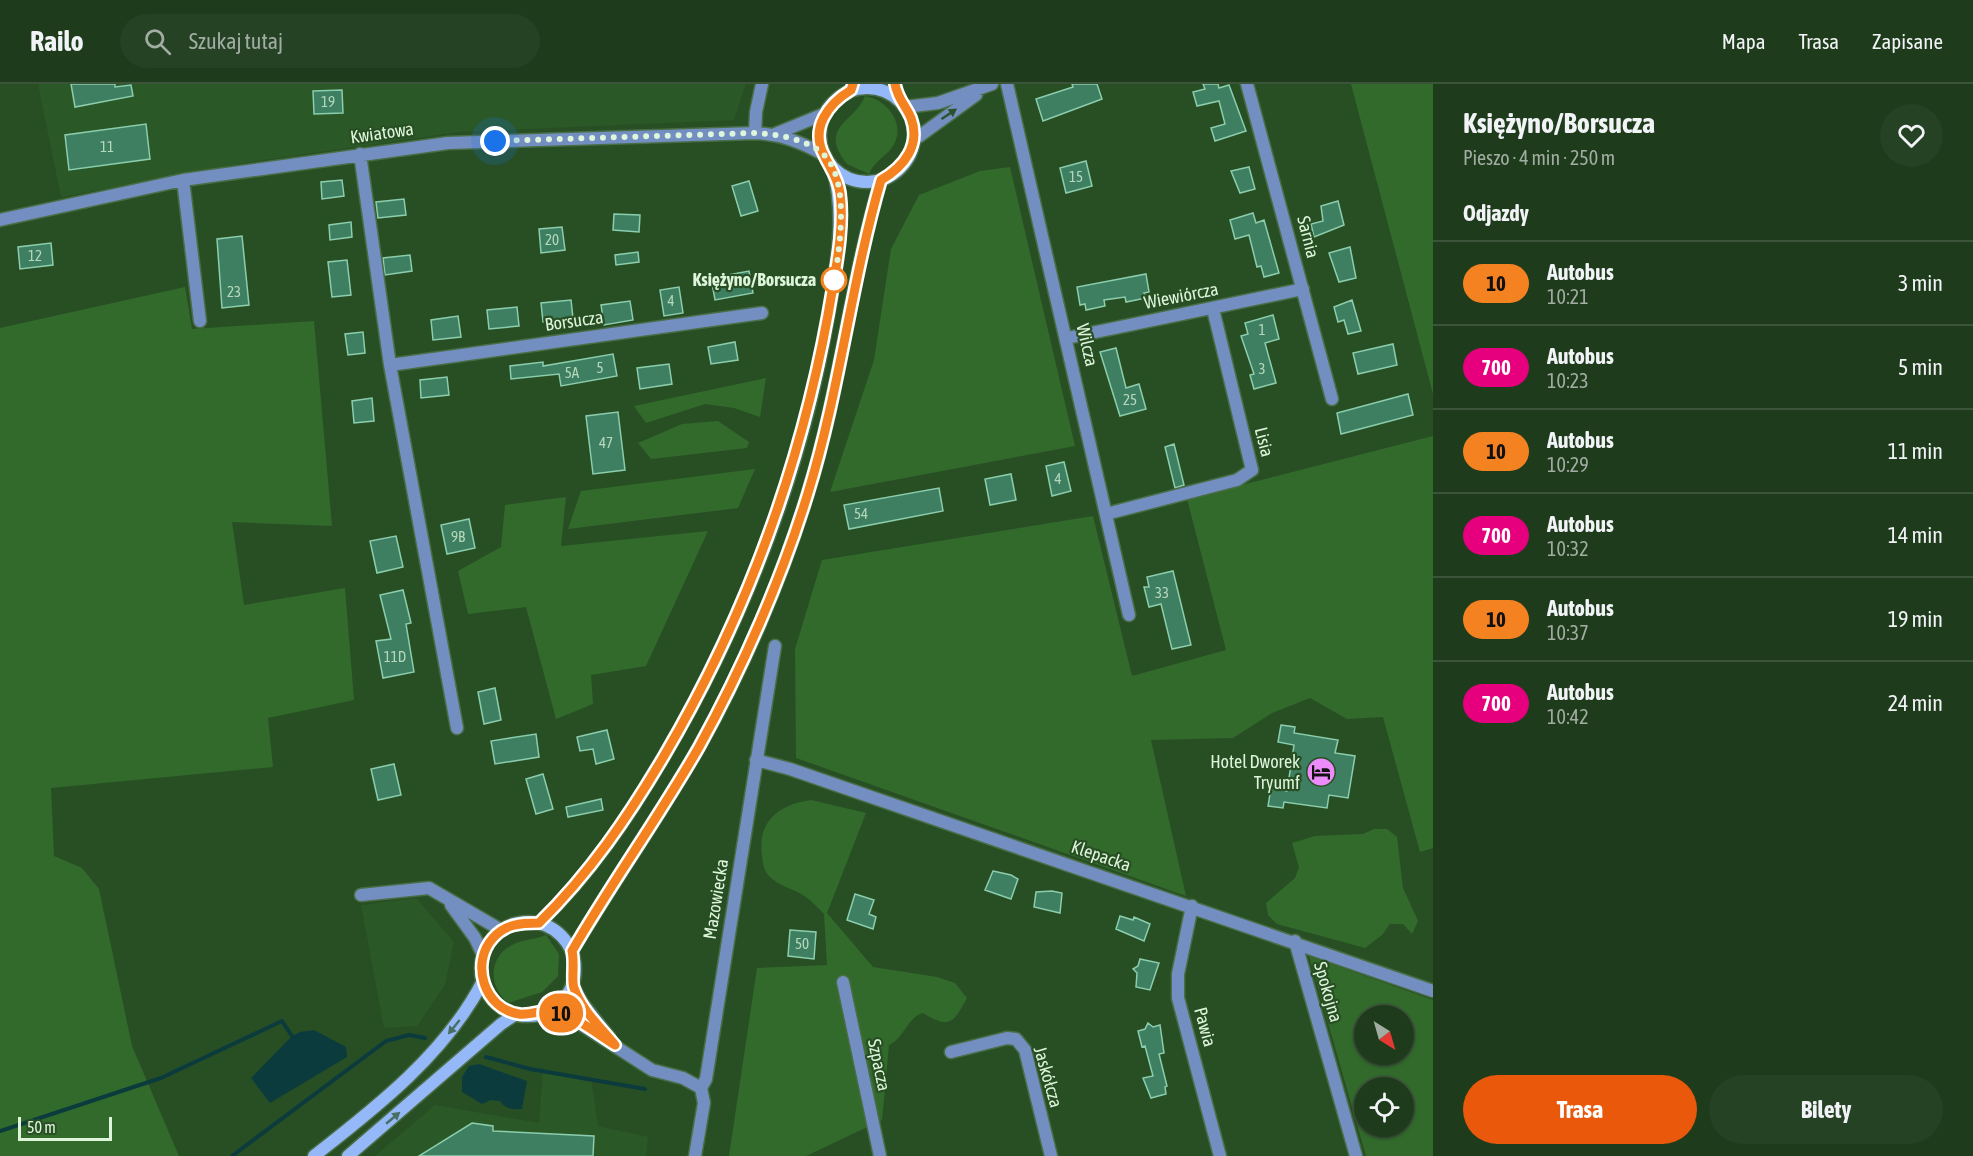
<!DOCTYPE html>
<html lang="pl">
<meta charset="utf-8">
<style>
:root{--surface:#1e3b1b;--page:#264224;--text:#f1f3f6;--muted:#a1ada3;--line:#3c553a;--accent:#ea580c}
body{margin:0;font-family:"Asap Condensed",sans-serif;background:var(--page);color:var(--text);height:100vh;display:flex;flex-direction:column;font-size:22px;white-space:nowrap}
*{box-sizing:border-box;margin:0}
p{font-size:20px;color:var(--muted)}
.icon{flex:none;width:33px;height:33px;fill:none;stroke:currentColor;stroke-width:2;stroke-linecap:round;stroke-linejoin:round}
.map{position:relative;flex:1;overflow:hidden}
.sheet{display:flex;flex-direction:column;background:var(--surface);width:540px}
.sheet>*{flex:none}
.badge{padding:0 12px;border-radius:20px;font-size:21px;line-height:39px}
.needle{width:39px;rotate:143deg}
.buttons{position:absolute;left:1354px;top:921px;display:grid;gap:12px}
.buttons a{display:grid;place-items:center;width:60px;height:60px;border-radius:50%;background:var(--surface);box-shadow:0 2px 4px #0004,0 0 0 2px var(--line);font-size:30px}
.scale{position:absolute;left:18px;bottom:15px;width:94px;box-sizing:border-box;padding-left:6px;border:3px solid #def5db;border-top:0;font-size:16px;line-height:21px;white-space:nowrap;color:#def5db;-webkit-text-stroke:4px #284f24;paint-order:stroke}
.you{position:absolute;width:30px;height:30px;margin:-15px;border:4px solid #fff;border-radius:50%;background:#1a73e8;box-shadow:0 0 0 9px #1a73e833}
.map>.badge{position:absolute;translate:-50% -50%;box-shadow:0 0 0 3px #fff}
h2{padding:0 30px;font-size:22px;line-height:54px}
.round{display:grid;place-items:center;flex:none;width:63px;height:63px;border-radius:32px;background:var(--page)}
.headline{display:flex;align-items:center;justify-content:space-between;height:102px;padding:0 30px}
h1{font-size:28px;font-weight:700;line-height:45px}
.cta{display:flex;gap:12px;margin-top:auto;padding:12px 30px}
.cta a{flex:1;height:69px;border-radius:36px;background:var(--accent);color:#fff;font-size:24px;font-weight:700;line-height:69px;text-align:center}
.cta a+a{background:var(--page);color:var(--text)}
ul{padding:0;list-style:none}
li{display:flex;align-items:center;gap:18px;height:84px;padding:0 30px;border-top:2px solid var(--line)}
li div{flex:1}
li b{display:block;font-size:22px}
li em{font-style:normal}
li .badge{min-width:66px;font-weight:700;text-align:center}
header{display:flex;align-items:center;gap:36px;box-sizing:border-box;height:84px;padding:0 30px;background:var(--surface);border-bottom:2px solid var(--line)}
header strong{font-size:28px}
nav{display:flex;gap:33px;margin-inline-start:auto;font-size:21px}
.search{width:420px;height:54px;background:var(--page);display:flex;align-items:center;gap:15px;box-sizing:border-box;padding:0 21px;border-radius:33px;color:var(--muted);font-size:22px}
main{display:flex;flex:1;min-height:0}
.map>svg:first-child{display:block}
.built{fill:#2b5827}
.green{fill:#326a2c;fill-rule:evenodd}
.water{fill:#0c3b3e}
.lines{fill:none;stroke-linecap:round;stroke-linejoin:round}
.stream{stroke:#0c3b3e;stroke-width:4}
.building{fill:#3e7f61;stroke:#8bcdac;stroke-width:1.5}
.street-casing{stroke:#496d45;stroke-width:15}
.secondary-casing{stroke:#496d45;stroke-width:15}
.street{stroke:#738fc1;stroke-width:12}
.secondary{stroke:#95b8f8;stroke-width:12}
.oneway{fill:#2c522c}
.oneway2{fill:#496e64}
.line-casing{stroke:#fff;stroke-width:14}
.line{stroke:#f58220;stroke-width:9}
.walk{stroke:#def5db;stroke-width:6;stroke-dasharray:0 10.8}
.stop-dot{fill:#fff;stroke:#f58220;stroke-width:3}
.labels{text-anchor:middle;stroke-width:4.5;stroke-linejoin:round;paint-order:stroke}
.number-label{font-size:15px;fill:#b6d8bc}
.street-label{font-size:18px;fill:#def5db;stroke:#284f24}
.stop-label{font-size:18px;font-weight:bold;fill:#def5db;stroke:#284f24;text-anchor:end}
.poi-label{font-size:18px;fill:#def5db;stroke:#284f24;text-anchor:end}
</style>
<header>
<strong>Railo</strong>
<div class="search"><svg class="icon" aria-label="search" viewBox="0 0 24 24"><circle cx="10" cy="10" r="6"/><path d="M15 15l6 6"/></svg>Szukaj tutaj</div>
<nav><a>Mapa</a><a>Trasa</a><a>Zapisane</a></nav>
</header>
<main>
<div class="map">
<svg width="1433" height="1072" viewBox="0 0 1433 1072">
<rect width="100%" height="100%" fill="#284f24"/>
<path class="built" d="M38,0H746L734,36L459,48L250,78L61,113Z
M416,814L454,858L445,901L417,942L384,944L361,821Z
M543,989L591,995L598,1042L648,1053L646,1072H375L435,1021L539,1039Z"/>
<path class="green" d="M1351,0H1433V310Z
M865,12C889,16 908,43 891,65C883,74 874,78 869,90L847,80C817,43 855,38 865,12Z
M1010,83L1075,362L830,408L874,276L891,165L919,111L980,87Z
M185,203L192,245L314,237L332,442L232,438L244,521L345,504L354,616L268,634L273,683L51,704L54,772L82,784L99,805L132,962L179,1072H0V244Z
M766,294L760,333L734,324L705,320L646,339L634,322Z
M718,337L749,358L747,364L651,375L638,359L682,340Z
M1433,352V764L1420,768L1383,633L1347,635L1310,614L1272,629L1233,654L1151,656L1186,812L796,674L795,565L822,476L1093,432L1132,592L1226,566L1187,415Z
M755,385L738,424L568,445L581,407Z
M566,413L561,462L708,447L646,582L591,591L593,620L556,635L526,523L468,530L458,487L501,463L505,421Z
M811,716L866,729L827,829L873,883L937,893L955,899L967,914C953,940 949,945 923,929C907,933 904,955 889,961L882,1036L806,1072H729L757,884L827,881L824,830C817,823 810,815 803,811C791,804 779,802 770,793C763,786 763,780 762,771C757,737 780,720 811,716Z
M1374,745H1387L1397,753L1403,804L1418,837L1412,850L1403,840H1390L1382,851L1365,864L1277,840L1268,831L1266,819L1295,794L1299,783L1292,759L1315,752L1363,750Z
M546,851L559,870L558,892L542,908L508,919C488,902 488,872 514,860C524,855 535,856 546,851Z
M1309,872L1433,916V1072H1366ZM1365,932H1404V970H1365ZM1365,1004H1404V1042H1365Z"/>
<path class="water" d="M314,946L346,963L347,973L270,1019L251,994L292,952L300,948Z
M479,980L527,997L522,1025C513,1026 505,1025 500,1017L491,1016L482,1020L462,1008V993L469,982Z"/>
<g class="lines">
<path class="stream" d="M486,973L530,985L645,1005
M0,1047L161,994L282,937L292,952
M232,1072L386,957L409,951L425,954"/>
</g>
<path class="building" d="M71,0H115V3L131,1L133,12L75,23Z
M1072,0H1097L1102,15L1043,37L1036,15L1073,3Z
M1203,0H1218L1219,4L1229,1L1246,47L1215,57L1211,44L1225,40L1219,17L1197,22L1193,8L1205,5Z
M342,6L343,29L314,30L313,7Z
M146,40L150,75L69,86L65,51Z
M1086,77L1092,102L1066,109L1060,84Z
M1249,83L1255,105L1240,109L1231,87Z
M342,96L344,112L322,115L321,98Z
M749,97L758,127L741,132L732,102Z
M404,115L406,131L378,134L376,118Z
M1338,117L1344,141L1314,153L1311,140L1323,137L1321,122Z
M1253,129L1256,139L1264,136L1279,189L1264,193L1261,182L1257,183L1249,151L1235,155L1230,136Z
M614,130L640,131L639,148L613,146Z
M351,138L352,153L330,156L329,141Z
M562,143L565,166L541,169L539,145Z
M242,152L249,221L222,224L217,155Z
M51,159L53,181L20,185L18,163Z
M1350,163L1356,194L1339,198L1329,169Z
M638,168L639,178L616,181L615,171Z
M410,171L412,187L385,191L383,174Z
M347,176L351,211L332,213L328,178Z
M749,187L753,209L715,216L711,194Z
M1146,190L1149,208L1144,209L1146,214L1126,218L1125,213L1104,216L1105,222L1086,226L1085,220L1080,221L1077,203Z
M679,203L683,229L664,232L660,206Z
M571,216L573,234L543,238L541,219Z
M1352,216L1361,247L1348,250L1344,236L1338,238L1334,223Z
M630,217L633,236L604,241L601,221Z
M517,223L519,242L489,245L487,226Z
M1273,231L1279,255L1265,259L1276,299L1254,305L1250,291L1254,290L1241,252L1248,250L1245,239Z
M458,232L461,253L433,256L431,236Z
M363,248L365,269L348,271L345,250Z
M735,258L738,276L711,280L708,263Z
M1393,260L1397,281L1358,290L1353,269Z
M1116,264L1126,304L1139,300L1146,325L1120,332L1100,268Z
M613,270L617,292L561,302L559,290L511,295L510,282L543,278V282Z
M669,280L672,300L640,305L637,284Z
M447,293L449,311L421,314L420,296Z
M1408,310L1413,331L1341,350L1337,329Z
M372,314L374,337L354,339L352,317Z
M618,328L625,386L593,390L586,332Z
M1174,360L1184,401L1175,404L1165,363Z
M1064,378L1071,407L1052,412L1046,382Z
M1011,390L1016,416L990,421L985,395Z
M939,404L943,427L849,445L844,421Z
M469,435L475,464L447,470L441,441Z
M396,452L403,483L377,489L370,457Z
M1173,487L1191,561L1172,565L1161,520L1149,523L1144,503H1149L1147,493Z
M403,506L411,539L406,540L414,588L383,594L376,557L391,555L380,511Z
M495,604L501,636L484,640L478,608Z
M1281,641L1295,643L1294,649L1338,656L1335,669L1355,672L1348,714L1329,711L1327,724L1284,718L1283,724L1268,722L1271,704L1287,707L1294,661L1278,658Z
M607,646L614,675L596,680L593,665L580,667L577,653Z
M536,650L539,673L495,680L491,657Z
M394,680L401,711L378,716L371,685Z
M543,690L553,725L536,730L526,695Z
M601,715L603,726L568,733L566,723Z
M993,787L1011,791L1018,795L1011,815L985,806Z
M1052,807L1062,809L1060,829L1034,823L1036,808Z
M855,810L874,816L869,830L876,833L873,845L847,836Z
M1120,832L1133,836L1134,833L1150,840L1144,857L1116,845Z
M790,846L816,848L814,875L788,872Z
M1140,875L1159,879L1150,906L1136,903L1137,889L1133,885L1138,882Z
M1148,939L1153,943L1160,941L1164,969L1159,970L1167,1002L1165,1003L1166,1010L1151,1014L1143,994L1153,992L1145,962L1142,963L1138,947L1145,945Z
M472,1039L493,1042V1047L594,1052L593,1072H419Z"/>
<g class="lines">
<g class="street-casing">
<path id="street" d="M1007,0L1129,531
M1247,0L1332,315
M905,23L938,19L992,0
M755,49L756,28L762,0
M775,50L824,30
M914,56L976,11
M360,70L390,281L457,644
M183,96L200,237
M0,136L183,96L448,59L755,49C781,50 800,58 823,70
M1067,254L1303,205
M390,281L762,229
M1106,430L1237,396L1252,386L1213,225
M756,676L790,685L1433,907
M361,811L429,804L501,846
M451,821L475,854L483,871
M1192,822L1178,890V914L1220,1072
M1295,857L1356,1072
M843,898L880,1072
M572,901L582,919L609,953
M551,926L568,932L652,986L683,994L701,1004
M951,968L1007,954L1016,955L1025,966L1051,1072
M695,1072L704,1019L701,1004L706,995L775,562"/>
</g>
<g class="secondary-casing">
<path id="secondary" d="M895,0L898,15
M820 51a47 47 0 1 1 94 0a47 47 0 1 1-94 0Z
M481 885a47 47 0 1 1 94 0a47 47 0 1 1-94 0Z
M539,839C590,790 628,734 664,672C743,538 802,387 828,232C837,183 846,133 833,84
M572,867C613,798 659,733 699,663C743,586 782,494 808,409C840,306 850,199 881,96
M314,1072C377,1023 446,969 483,897
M348,1072L501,940L516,930"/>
</g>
<use href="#street" class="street"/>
<use href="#secondary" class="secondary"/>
</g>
<defs><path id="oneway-solid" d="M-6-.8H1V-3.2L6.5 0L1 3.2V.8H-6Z" transform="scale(1.5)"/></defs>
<use class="oneway" href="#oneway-solid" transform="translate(949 30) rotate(-34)"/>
<g class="oneway2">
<use href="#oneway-solid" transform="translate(454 943) rotate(129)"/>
<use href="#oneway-solid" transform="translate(393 1034) rotate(-40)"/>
</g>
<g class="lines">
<g class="line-casing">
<path id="line" d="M853,0L851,6C828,20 810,44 824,71C830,84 838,94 840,109C844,139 838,173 833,202C806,368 749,527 664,672C628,733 590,789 539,839C521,839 505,840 493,854C470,879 484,925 519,930C531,932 546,924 555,927C576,933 596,949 615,961C601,944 581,925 574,904C571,897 575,879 572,867C612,798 659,733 699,663C742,585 782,494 808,409C840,306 851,199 881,96C904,83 921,61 911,34C905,20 898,16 895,0"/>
</g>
<use href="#line" class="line"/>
<path class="walk" d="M495,57L755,49C776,50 808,55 824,71C851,98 839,166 834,200V196"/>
</g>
<defs>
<g id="hotel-disc" transform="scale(1.5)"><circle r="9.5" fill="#ec8cfb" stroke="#284f24"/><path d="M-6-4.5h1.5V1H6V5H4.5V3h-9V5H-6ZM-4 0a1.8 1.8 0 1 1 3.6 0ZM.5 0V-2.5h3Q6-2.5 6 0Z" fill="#111"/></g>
</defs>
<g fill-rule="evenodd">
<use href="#hotel-disc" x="1321" y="688"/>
</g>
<circle class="stop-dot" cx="834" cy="196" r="12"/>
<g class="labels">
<g class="number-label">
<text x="328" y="23">19</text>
<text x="107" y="68">11</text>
<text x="1076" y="98">15</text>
<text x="552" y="161">20</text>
<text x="35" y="177">12</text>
<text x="234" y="213">23</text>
<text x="671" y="222">4</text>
<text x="1262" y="251">1</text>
<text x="600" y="289">5</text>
<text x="1262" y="290">3</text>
<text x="572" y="294">5A</text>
<text x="1130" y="321">25</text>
<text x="606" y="364">47</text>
<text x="1058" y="400">4</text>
<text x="861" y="435">54</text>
<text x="458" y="458">9B</text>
<text x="1162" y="514">33</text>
<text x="395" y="578">11D</text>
<text x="802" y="865">50</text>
</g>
<g class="street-label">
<text transform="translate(382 49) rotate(-8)" y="6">Kwiatowa</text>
<text transform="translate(1308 153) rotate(76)" y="6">Sarnia</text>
<text transform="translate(1181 212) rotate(-11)" y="6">Wiewiórcza</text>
<text transform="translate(574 237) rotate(-8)" y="6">Borsucza</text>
<text transform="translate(1087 261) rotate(77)" y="6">Wilcza</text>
<text transform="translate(1264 358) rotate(76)" y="6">Lisia</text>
<text transform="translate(1101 772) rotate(19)" y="6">Klepacka</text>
<text transform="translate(716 815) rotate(-81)" y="6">Mazowiecka</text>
<text transform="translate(1328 908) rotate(74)" y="6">Spokojna</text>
<text transform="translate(1205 943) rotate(75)" y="6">Pawia</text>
<text transform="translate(879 981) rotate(78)" y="6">Szpacza</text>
<text transform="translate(1048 993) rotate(74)" y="6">Jaskółcza</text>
</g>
<g class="stop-label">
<text x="816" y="202">Księżyno/Borsucza</text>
</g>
<g class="poi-label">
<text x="1300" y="684">Hotel Dworek<tspan x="1300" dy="21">Tryumf</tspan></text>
</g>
</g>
</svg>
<div class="buttons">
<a><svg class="needle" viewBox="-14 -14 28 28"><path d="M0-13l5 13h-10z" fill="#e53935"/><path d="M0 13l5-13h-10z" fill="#a1ada3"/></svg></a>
<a><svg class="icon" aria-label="locate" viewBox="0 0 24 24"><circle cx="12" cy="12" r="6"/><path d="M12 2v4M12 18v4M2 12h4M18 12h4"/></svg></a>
</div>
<div class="scale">50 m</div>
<div class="you" style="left:495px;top:57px"></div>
<b class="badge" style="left:561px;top:929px;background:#f58220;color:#111">10</b>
</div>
<section class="sheet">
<div class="headline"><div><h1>Księżyno/Borsucza</h1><p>Pieszo · 4 min · 250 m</p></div><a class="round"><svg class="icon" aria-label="heart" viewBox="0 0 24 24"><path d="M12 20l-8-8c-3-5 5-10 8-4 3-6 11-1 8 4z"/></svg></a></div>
<h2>Odjazdy</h2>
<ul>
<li><span class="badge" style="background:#f58220;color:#111">10</span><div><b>Autobus</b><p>10:21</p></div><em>3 min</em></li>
<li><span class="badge" style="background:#e6007e;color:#fff">700</span><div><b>Autobus</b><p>10:23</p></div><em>5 min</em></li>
<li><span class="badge" style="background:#f58220;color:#111">10</span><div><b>Autobus</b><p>10:29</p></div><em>11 min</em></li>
<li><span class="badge" style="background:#e6007e;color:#fff">700</span><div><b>Autobus</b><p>10:32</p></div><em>14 min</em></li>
<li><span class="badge" style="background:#f58220;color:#111">10</span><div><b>Autobus</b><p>10:37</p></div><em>19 min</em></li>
<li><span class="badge" style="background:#e6007e;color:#fff">700</span><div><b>Autobus</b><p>10:42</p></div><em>24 min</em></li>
</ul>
<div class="cta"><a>Trasa</a><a>Bilety</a></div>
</section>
</main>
